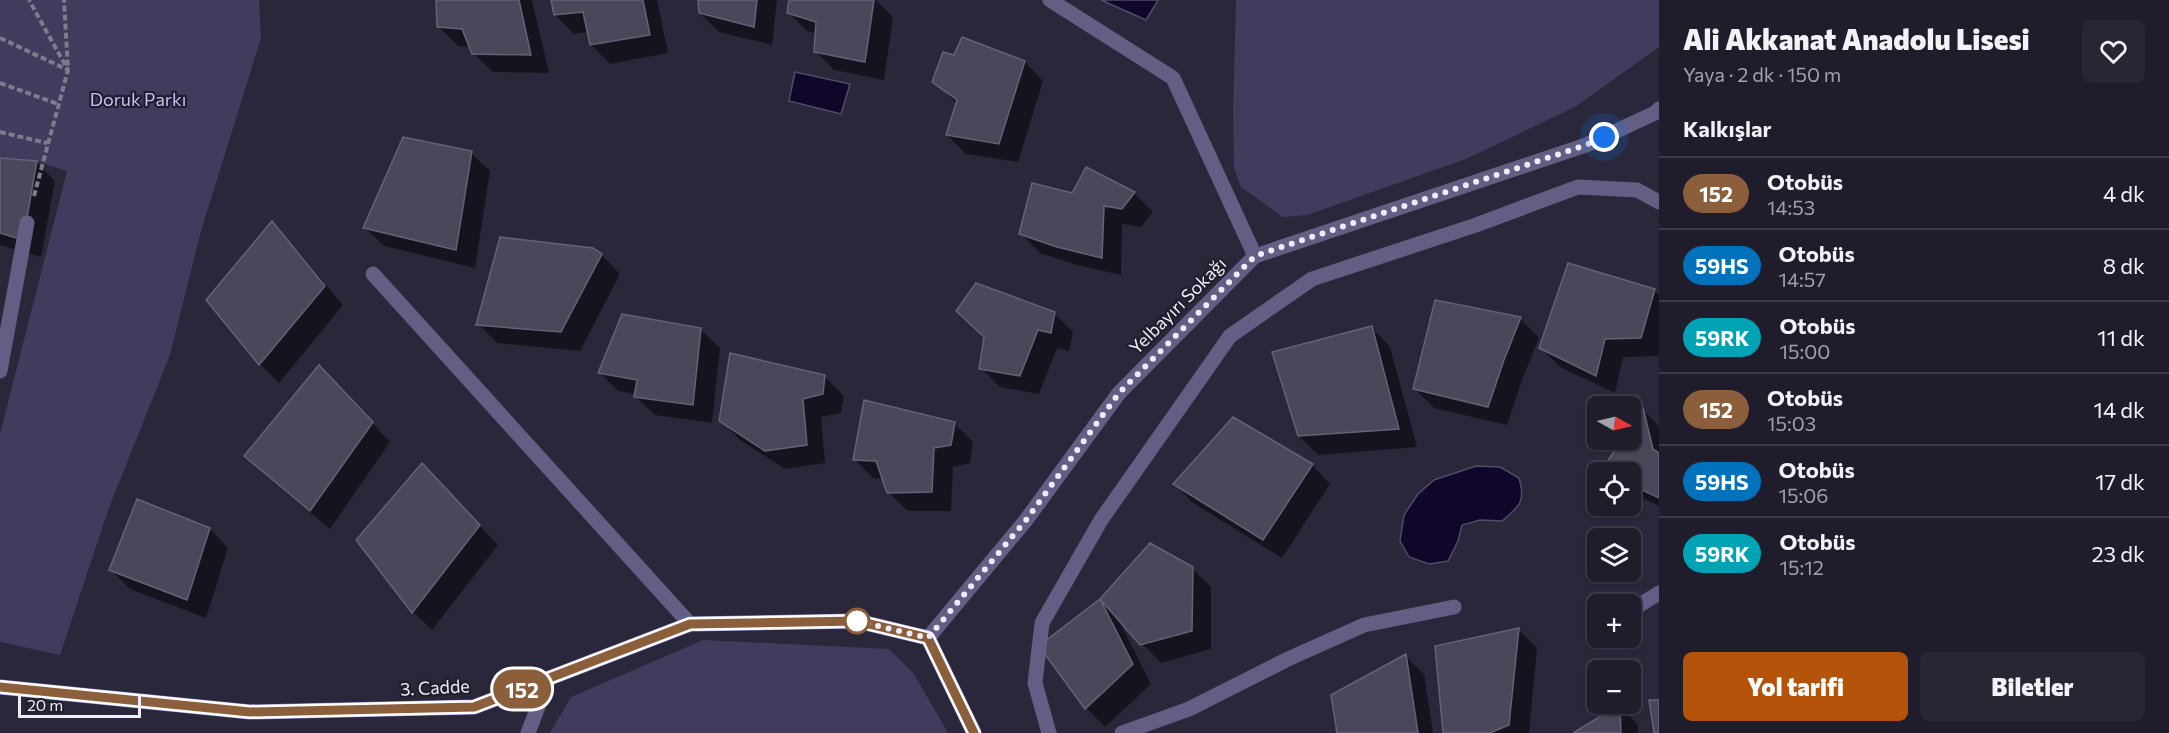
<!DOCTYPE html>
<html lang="tr">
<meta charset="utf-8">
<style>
:root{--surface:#1f1d2b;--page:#272633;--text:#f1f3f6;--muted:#a1a2a9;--line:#3c3b47;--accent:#b45309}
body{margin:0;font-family:Commissioner,sans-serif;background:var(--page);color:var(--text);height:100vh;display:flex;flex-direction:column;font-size:22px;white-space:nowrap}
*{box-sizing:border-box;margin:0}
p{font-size:20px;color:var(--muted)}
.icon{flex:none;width:33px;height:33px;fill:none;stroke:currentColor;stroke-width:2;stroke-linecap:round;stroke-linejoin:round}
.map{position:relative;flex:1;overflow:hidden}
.drawer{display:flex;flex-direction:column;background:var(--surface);width:510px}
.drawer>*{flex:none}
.badge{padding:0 12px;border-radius:20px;font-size:21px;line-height:39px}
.needle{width:39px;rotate:98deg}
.controls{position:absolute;left:1587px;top:396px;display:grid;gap:12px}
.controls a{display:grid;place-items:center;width:54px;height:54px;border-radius:9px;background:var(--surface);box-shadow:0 2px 4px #0004,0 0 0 2px var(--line);font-size:30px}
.scale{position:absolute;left:18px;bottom:15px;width:123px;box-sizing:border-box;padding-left:6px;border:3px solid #edecf8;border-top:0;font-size:16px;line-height:21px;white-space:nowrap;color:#edecf8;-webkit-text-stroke:4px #201e2e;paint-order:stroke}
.you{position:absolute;width:30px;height:30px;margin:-15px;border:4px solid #fff;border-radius:50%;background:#1a73e8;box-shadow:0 0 0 9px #1a73e833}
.map>.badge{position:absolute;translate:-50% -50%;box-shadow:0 0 0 3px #fff}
h2{padding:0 24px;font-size:22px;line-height:54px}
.round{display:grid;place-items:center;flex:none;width:63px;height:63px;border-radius:9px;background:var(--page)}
.headline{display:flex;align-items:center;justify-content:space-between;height:102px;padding:0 24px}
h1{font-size:28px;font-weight:800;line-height:45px}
.button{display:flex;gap:12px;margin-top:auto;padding:12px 24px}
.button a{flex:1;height:69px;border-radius:9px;background:var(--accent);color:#fff;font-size:24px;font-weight:800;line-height:69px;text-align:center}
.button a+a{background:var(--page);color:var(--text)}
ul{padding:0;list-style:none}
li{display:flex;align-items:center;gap:18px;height:72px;padding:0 24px;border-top:2px solid var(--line)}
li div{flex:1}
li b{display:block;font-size:22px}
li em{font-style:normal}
li .badge{min-width:66px;font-weight:700;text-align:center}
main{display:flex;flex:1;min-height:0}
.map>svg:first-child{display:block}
.green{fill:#413c5e}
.water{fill:#10062a;stroke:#524b68;stroke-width:1.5}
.shadow{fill:#0007}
.building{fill:#49475a;stroke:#656277;stroke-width:1.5}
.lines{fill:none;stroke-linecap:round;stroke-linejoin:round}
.path{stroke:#7d7c8b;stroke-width:4;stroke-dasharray:6 3;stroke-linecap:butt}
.minor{stroke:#635e83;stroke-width:15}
.major{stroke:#9d91dd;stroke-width:15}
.line-casing{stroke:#fff;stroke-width:14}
.line{stroke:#8b5e3c;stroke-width:9}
.walk{stroke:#edecf8;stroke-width:6;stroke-dasharray:0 10.8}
.stop-dot{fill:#fff;stroke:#8b5e3c;stroke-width:3}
.labels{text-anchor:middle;stroke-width:4.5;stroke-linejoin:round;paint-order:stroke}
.park-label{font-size:18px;fill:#c8c1fa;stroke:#201e2e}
.street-label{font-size:18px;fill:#edecf8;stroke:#201e2e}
</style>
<main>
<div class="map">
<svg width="1659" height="733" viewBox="0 0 1659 733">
<rect width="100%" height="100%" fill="#292739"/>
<path class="green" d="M0,0H259L261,38L201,231L170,355L108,510L60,655L0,642V434L67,171L36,161L0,158Z
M1236,0H1659V47L1575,107L1466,159L1307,215L1283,217L1241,187L1234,168L1233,110Z
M703,640L889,649L914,674L948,733H550L571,697Z"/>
<path class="water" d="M1101,0H1158L1146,20Z
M795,72L850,84L841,114L789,101Z
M1476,466L1500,467L1519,478C1526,501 1520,506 1502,521L1480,520L1462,525L1458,541L1448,561L1429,564L1409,557L1400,541L1404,515L1418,494L1434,480Z"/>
<path class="shadow" d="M438,0H532L549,73L493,72L473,53L471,47L458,46L439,27Z
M553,0H657L668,53L610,64L591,45L588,32L574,34L555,15Z
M700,0H777L772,45L719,32L700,13Z
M791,0H876L893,17L884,80L834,70L815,51L817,34L807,31L788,12Z
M1025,62L1043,81L1018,162L966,154L947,135L957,104L934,81Z
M471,153L490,171L475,268L384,246L365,228Z
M0,160L36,162L55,181L41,257L0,245Z
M1134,193L1153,212L1141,227L1122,224L1121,275L1077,265L1040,253L1021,234L1073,194Z
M272,223L290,242L343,305L279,383L260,364L208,300Z
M592,250L602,255L620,274L580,351L497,343L478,324Z
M1569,265L1655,291L1659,295V356L1623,357L1615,393L1560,367L1541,348Z
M1436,301L1521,319L1539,338L1522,380L1507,425L1434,408L1415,389Z
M1054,313L1073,332L1069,351L1057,348L1039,394L1000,387L981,368L985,338Z
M1372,328L1390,347L1417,447L1318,455L1299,436Z
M701,330L720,348L712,423L655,415L636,397V394L618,391L599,372Z
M825,377L844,396L841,413L821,417L825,463L785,469L740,440L720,420Z
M338,386L390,442L330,529L265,475L246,456Z
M1644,411L1659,426V506L1630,492V472H1607L1604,469L1624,440H1630V430Z
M954,423L973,442L970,463L953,467L951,511H908L888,492L884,479L873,478L855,460Z
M1312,465L1330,484L1282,558L1193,503L1175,484Z
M440,484L498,545L432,630L413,612L358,540Z
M138,501L210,529L228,548L206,618L130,589L111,570Z
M1192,568L1211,587V649L1161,663L1119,620L1151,684L1105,727L1086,708L1041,646L1102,601Z
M1519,630L1537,648L1529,733H1445Z
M1405,656L1424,674L1433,733H1338Z
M1620,706L1638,725V733H1576Z"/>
<path class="building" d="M436,0H519L531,55L472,54L462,29L437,27Z
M551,0H643L650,35L590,45L583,12L554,15Z
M698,0H757L754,27L699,13Z
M789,0H874L865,62L814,52L816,22L787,13Z
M962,37L1025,61L999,144L946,135L957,100L932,82L943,52L954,55Z
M403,137L472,151L456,250L363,228Z
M0,158L37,161L23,240L0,233Z
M1086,167L1135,192L1122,209L1104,206L1102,258L1057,247L1019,234L1032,183L1072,193Z
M272,221L325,286L259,365L206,300Z
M500,237L593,248L602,254L561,332L476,325Z
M1568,263L1655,289L1641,338L1605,339L1596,376L1539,348Z
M976,283L1055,312L1051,333L1038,330L1020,376L979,369L984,337L956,311Z
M1435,300L1521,317L1504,360L1488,407L1413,389Z
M622,314L701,328L693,405L634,397L637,380L598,373Z
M1372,326L1399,429L1298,436L1272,352Z
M730,353L825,375L823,394L803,399L807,445L765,451L719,421Z
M319,365L373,422L310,511L244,456Z
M864,400L955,422L951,445L934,448L932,492L887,493L876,461L853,460Z
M1643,408L1653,449L1659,453V498L1630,484V472H1608L1602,469L1622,440H1630V427Z
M1233,417L1313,464L1263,540L1173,484Z
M422,463L480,525L412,613L356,540Z
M137,499L210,528L187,600L109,570Z
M1150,543L1193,567L1192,631L1140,645L1100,599Z
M1100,599L1133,664L1085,709L1039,646Z
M1519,628L1509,725L1490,733H1443L1435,646Z
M1406,654L1418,733H1337L1331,695Z
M1649,700H1659V733H1654Z
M1620,704L1621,733H1573Z"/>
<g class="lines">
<path class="path" d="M0,38L68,70L29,0
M0,83L58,104
M0,132L47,143
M34,196L68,70L64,0"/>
<path class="minor" d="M1050,0L1173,78L1255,256
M373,274L690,624
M0,371L27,223
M1630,611L1659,593
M928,638L1026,520L1119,393L1255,256L1586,145L1655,113L1659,109
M528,733L549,678
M1049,733L1035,683L1042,623L1101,520L1230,336L1312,279L1476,225L1578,187L1637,190L1659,202
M1122,733L1189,709L1288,659L1364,625L1454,607"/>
<path class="major" d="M0,687L250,712L474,707L690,624L857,621L928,638L974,733"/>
</g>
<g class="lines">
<g class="line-casing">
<path id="line" d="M0,687L250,712L474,707L690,624L857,621L928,638L974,733"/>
</g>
<use href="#line" class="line"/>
<path class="walk" d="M857,621L928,638L1026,520L1119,393L1255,256L1586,145L1604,137"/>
</g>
<circle class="stop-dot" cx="857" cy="621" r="12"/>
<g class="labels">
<g class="park-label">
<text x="138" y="106">Doruk Parkı</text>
</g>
<g class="street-label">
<text transform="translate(1178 306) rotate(-45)" y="6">Yelbayırı Sokağı</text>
<text transform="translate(435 688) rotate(-3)" y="6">3. Cadde</text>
</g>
</g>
</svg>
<div class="controls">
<a><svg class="needle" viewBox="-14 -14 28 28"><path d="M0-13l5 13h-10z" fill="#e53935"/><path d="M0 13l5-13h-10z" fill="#a1a2a9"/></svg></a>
<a><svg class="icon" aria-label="locate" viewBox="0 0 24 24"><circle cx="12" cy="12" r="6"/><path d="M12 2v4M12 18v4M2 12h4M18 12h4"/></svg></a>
<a><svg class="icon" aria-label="layers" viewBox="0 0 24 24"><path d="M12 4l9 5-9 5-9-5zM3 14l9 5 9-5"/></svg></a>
<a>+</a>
<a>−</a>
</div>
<div class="scale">20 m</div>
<div class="you" style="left:1604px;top:137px"></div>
<b class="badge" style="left:522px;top:689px;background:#8b5e3c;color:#fff">152</b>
</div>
<section class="drawer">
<div class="headline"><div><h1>Ali Akkanat Anadolu Lisesi</h1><p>Yaya · 2 dk · 150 m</p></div><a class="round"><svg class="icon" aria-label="heart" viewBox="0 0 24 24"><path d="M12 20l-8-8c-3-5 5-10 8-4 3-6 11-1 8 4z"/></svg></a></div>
<h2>Kalkışlar</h2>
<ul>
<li><span class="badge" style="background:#8b5e3c;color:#fff">152</span><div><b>Otobüs</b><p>14:53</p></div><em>4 dk</em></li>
<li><span class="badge" style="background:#0072bc;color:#fff">59HS</span><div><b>Otobüs</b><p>14:57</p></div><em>8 dk</em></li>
<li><span class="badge" style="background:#00a3b4;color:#fff">59RK</span><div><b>Otobüs</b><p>15:00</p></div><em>11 dk</em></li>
<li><span class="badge" style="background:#8b5e3c;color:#fff">152</span><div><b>Otobüs</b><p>15:03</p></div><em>14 dk</em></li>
<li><span class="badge" style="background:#0072bc;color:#fff">59HS</span><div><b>Otobüs</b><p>15:06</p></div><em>17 dk</em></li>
<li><span class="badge" style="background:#00a3b4;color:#fff">59RK</span><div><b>Otobüs</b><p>15:12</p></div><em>23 dk</em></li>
</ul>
<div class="button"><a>Yol tarifi</a><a>Biletler</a></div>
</section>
</main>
